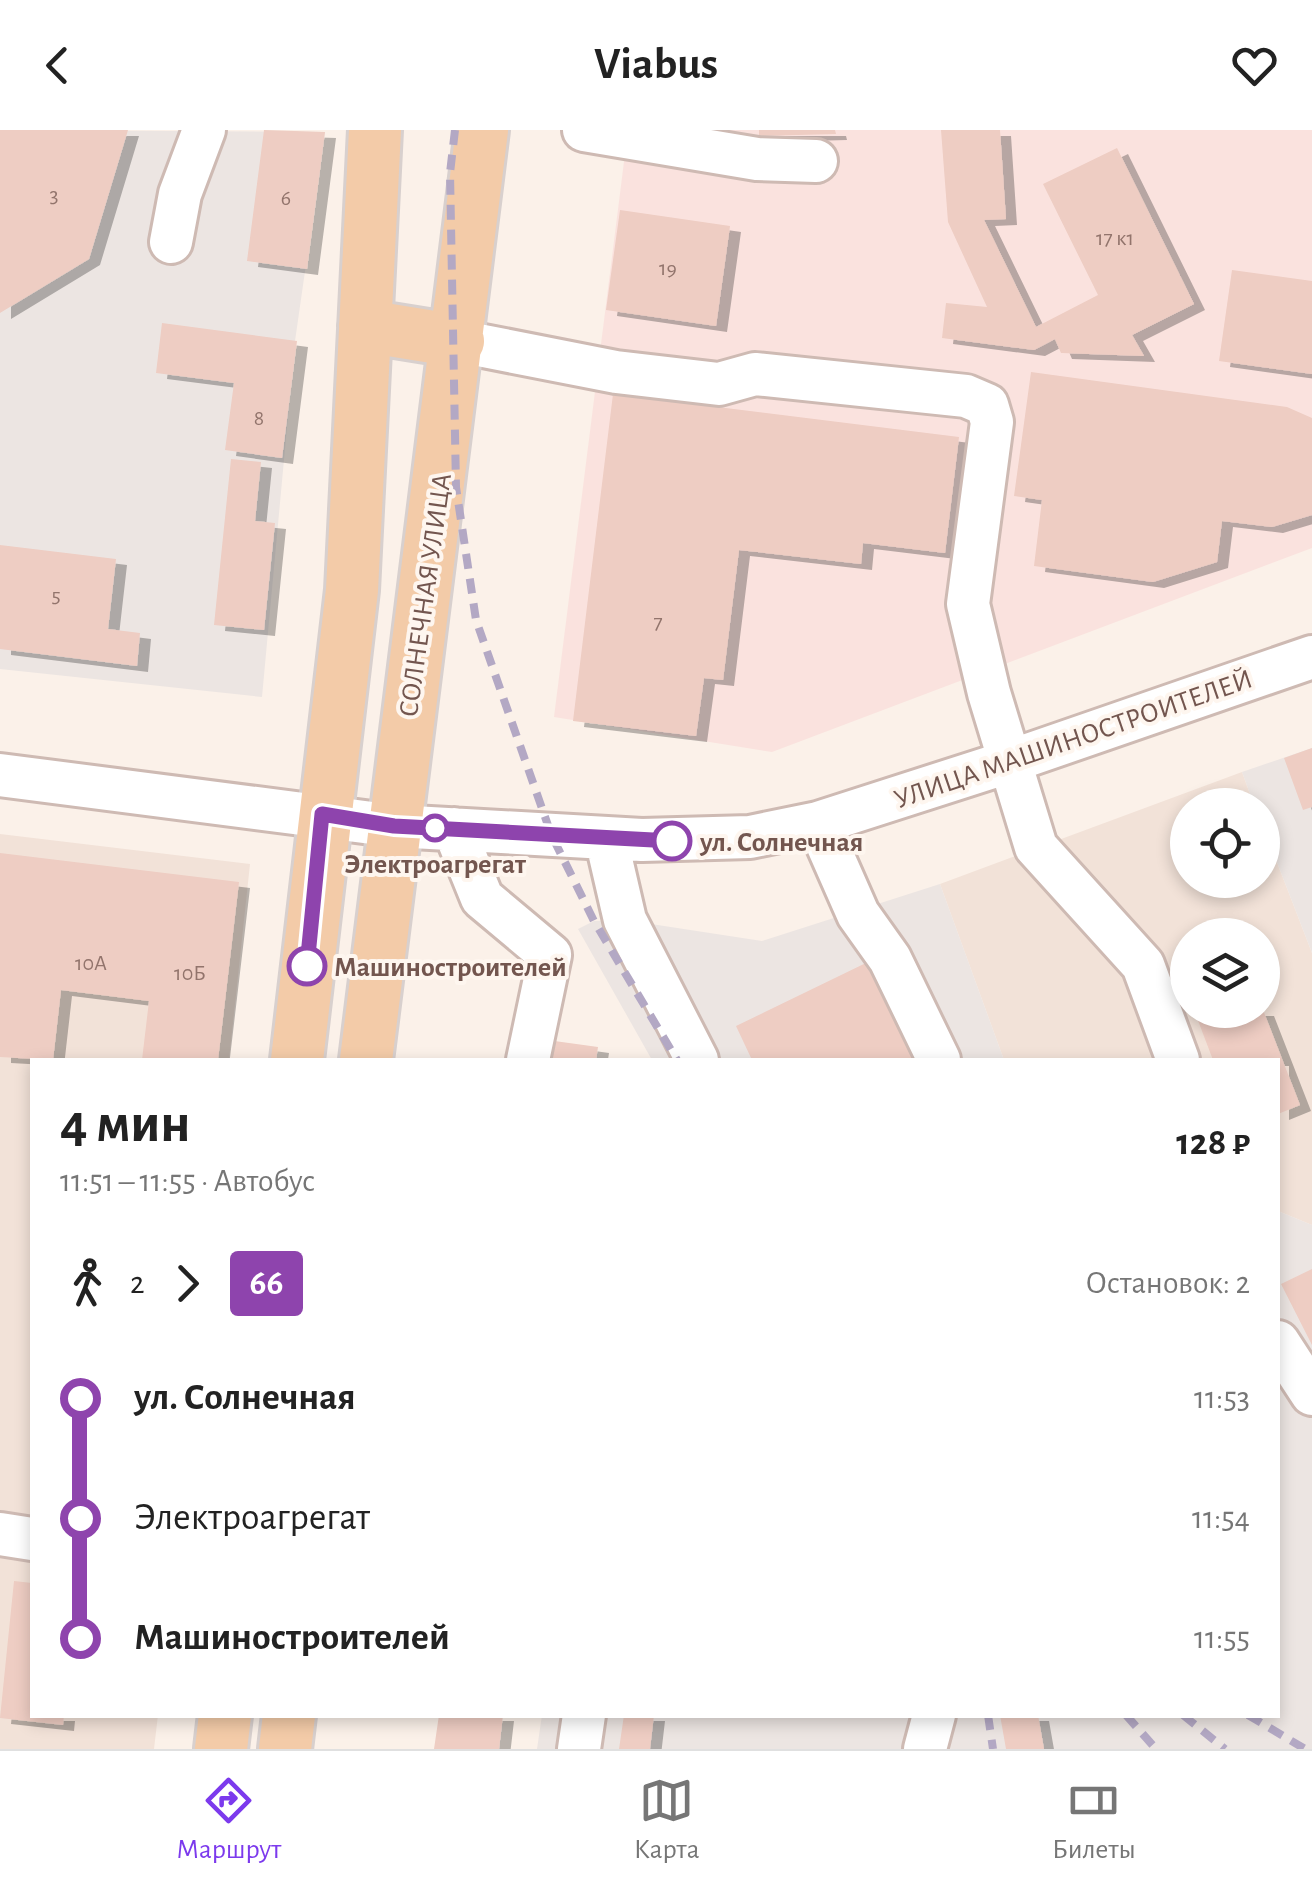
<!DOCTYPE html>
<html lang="ru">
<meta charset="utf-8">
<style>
:root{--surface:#fff;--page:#f2f2f2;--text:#222;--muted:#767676;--line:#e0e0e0;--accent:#7c3aed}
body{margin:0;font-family:"Alegreya Sans",sans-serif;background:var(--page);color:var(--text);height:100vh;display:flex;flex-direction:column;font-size:38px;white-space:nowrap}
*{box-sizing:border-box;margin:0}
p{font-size:32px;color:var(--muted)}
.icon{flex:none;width:55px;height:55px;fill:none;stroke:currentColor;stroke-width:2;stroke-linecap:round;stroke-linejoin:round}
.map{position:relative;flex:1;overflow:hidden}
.side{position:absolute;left:30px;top:928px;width:1250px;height:660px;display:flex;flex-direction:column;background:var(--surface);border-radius:0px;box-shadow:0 5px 15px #0003}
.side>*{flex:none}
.badge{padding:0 20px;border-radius:8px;font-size:35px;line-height:65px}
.controls{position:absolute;left:1170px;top:658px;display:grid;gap:20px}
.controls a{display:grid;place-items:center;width:110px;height:110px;border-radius:50%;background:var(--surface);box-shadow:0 5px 15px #0003;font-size:50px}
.map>.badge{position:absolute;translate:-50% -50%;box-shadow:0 0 0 5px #fff}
.legs{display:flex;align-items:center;gap:15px;height:110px;padding:0 30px;font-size:32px}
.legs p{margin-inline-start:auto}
.headline{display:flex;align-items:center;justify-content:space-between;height:170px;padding:0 30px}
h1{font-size:55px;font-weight:600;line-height:75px}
ul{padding:0 30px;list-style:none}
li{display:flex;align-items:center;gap:35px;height:120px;font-size:38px}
li i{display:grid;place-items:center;width:15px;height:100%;margin:0 12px;background:currentColor}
li i::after{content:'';width:25px;height:25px;margin:-12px;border:8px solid;border-radius:50%;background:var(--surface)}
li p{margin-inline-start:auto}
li:first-child i{background:linear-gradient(#0000 50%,currentColor 0)}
li:last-child i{background:linear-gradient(currentColor 50%,#0000 0)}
header{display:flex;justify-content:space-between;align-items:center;height:130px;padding:0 30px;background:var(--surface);font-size:45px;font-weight:600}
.tabs{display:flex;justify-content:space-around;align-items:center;height:140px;border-top:2px solid var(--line);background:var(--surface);font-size:28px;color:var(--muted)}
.tabs a{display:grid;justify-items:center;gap:5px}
.tabs .selected{color:var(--accent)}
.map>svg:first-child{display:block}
.residential{fill:#f2e2d8;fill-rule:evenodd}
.commercial{fill:#fae2de}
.industrial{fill:#ece5e2}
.building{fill:#eecdc3;filter:url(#shadow)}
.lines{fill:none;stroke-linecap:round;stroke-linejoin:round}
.minor-casing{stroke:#cebab3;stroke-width:48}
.major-casing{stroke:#d8d0ce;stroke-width:58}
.minor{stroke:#fff;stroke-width:42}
.major{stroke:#f3cba8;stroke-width:52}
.rail{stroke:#b3a8c4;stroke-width:8;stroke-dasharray:15 10;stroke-linecap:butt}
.line-1-casing{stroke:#fff;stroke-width:22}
.line-1{stroke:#8e44ad;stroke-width:15}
.stop-1-dot{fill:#fff;stroke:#8e44ad;stroke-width:5}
.labels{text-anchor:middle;stroke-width:8;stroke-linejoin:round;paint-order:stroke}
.number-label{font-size:22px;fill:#92746c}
.street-label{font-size:28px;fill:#73564f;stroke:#fef6ef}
.stop-label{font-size:28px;font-weight:bold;fill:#73564f;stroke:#fef6ef;text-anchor:start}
</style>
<header><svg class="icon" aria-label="back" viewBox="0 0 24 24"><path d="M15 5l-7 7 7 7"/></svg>Viabus<svg class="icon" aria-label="heart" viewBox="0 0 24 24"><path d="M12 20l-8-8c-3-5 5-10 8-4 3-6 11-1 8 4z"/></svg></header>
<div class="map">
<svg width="1312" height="1619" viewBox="0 0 1312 1619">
<defs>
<filter id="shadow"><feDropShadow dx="11" dy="6" stdDeviation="0" flood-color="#0004"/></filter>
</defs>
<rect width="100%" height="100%" fill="#fbf1e9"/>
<path class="residential" d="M1242,642L1254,675H1188V750H1262L1263,696L1312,823V1095L1278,1081V930H1004L940,754ZM1188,805H1262V880H1188Z
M0,704L250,734L229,930H32V1585H158L154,1619H0Z"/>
<path class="commercial" d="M628,0H1312V418L772,622L554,587Z"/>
<path class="industrial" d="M0,0L325,2L295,211L262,567L0,539Z
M1312,618V823L1263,696L1262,675H1254L1242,642Z
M940,754L1004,930H652L578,799L594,791L625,790L762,811Z
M1278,1081L1312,1095V1619H537L542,1585H1278Z"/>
<path class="building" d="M0,0H128L89,129L0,183Z
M264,0L325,2L307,139L247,131Z
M759,0H835L836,4L759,6Z
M941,0H1000L1006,89L984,90L1036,197L1098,165L1043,54L1117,18L1194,174L1132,205L1144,226L1061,223L1055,209L1034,220L942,208L946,173L987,177L948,92Z
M620,80L730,96L716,196L606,180Z
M1232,140L1312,151V244L1219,231Z
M162,193L297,211L282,328L225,320L234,253L156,243Z
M1031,242L1287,277L1312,288V385L1272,397L1222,391L1217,432L1153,452L1034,436L1042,370L1014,366Z
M613,264L959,307L945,423L863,413L861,434L739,420L723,550L704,548L696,606L573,591Z
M231,329L261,332L255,391L275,393L264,500L214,495Z
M0,415L116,429L108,499L140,503L137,536L0,519Z
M1312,618V677L1303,680L1284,628Z
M0,723L239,752L218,930H142L149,871L61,860L53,930L0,927Z
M1188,825V863H1187L1175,830Z
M870,831L918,930H752L736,896Z
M1194,880H1263L1300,975L1278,984V930H1213Z
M540,909L598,917L596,930H537Z
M1312,1139V1215L1281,1154Z
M14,1451L32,1453V1585H64L63,1595L0,1588Z
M439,1585H503L499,1619H434Z
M624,1585H654L650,1619H619Z
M1000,1585H1038L1044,1619H1006Z"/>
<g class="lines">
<g class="minor-casing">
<path id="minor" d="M584,0L757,29L816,31
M171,112L180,64L204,0
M458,211L616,242L719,254L755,244L966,266L987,275L992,292L968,474L989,563L1036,717L1143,835L1178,930
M0,645L395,696L642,710L750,707L818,693L1011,631L1312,527
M818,693L858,784L890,829L939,930
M454,699L482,768L550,825L528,930
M606,708L625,790L697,930
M1278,1212L1312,1264
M0,1404L32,1409
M579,1619L584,1585
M925,1619L934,1585"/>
</g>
<g class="major-casing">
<path id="major" d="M365,196L458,211
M297,930L352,460L375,0
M366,930L482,0
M221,1619L225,1585
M285,1619L289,1585"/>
</g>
<use href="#minor" class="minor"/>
<use href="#major" class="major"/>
<path class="rail" d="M455,0L450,43L456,357L476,490L551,704L594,791L677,930
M988,1585L993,1619
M1126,1585L1156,1619
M1183,1585L1225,1619
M1248,1585L1305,1619"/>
</g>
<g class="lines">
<g class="line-1-casing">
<path id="line-1" d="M307,836L322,684L394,696L672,711"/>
</g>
<use href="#line-1" class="line-1"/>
</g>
<g class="stop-1-dot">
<circle cx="435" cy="698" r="12"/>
<circle cx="672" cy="711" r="18"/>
<circle cx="307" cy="836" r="18"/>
</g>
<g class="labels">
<g class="number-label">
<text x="54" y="72">3</text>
<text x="286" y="75">6</text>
<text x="1115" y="115">17 к1</text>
<text x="668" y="145">19</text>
<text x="259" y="295">8</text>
<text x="56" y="472">5</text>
<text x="658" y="499">7</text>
<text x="91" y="840">10А</text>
<text x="190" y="850">10Б</text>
</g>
<g class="street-label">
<text transform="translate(424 465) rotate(-82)" y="10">СОЛНЕЧНАЯ УЛИЦА</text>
<text transform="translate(1073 608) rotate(-19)" y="10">УЛИЦА МАШИНОСТРОИТЕЛЕЙ</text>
</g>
<g class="stop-label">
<text x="700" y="721">ул. Солнечная</text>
<text x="435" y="743" text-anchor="middle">Электроагрегат</text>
<text x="334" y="846">Машиностроителей</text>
</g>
</g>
</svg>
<div class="controls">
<a><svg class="icon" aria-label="locate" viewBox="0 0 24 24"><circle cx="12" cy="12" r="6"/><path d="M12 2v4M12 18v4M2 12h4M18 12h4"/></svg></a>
<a><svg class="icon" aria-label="layers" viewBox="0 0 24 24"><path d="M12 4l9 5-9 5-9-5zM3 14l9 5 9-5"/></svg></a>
</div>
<section class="side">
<div class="headline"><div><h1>4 мин</h1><p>11:51 – 11:55 · Автобус</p></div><b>128 ₽</b></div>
<div class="legs"><svg class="icon" aria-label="walk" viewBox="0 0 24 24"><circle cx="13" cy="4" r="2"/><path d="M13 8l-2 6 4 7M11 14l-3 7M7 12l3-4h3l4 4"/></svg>2<svg class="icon" aria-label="forward" viewBox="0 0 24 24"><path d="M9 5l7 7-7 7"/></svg><b class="badge" style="background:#8e44ad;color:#fff">66</b><p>Остановок: 2</p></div>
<ul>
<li><i style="color:#8e44ad"></i><b>ул. Солнечная</b><p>11:53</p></li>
<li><i style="color:#8e44ad"></i><span>Электроагрегат</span><p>11:54</p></li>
<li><i style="color:#8e44ad"></i><b>Машиностроителей</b><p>11:55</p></li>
</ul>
</section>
</div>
<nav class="tabs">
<a class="selected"><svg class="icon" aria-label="directions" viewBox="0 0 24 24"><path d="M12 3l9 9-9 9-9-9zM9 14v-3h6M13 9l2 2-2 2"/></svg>Маршрут</a>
<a><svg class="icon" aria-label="map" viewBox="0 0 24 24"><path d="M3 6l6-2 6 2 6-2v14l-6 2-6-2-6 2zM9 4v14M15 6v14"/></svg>Карта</a>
<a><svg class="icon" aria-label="tickets" viewBox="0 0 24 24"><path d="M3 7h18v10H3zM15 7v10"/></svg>Билеты</a>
</nav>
